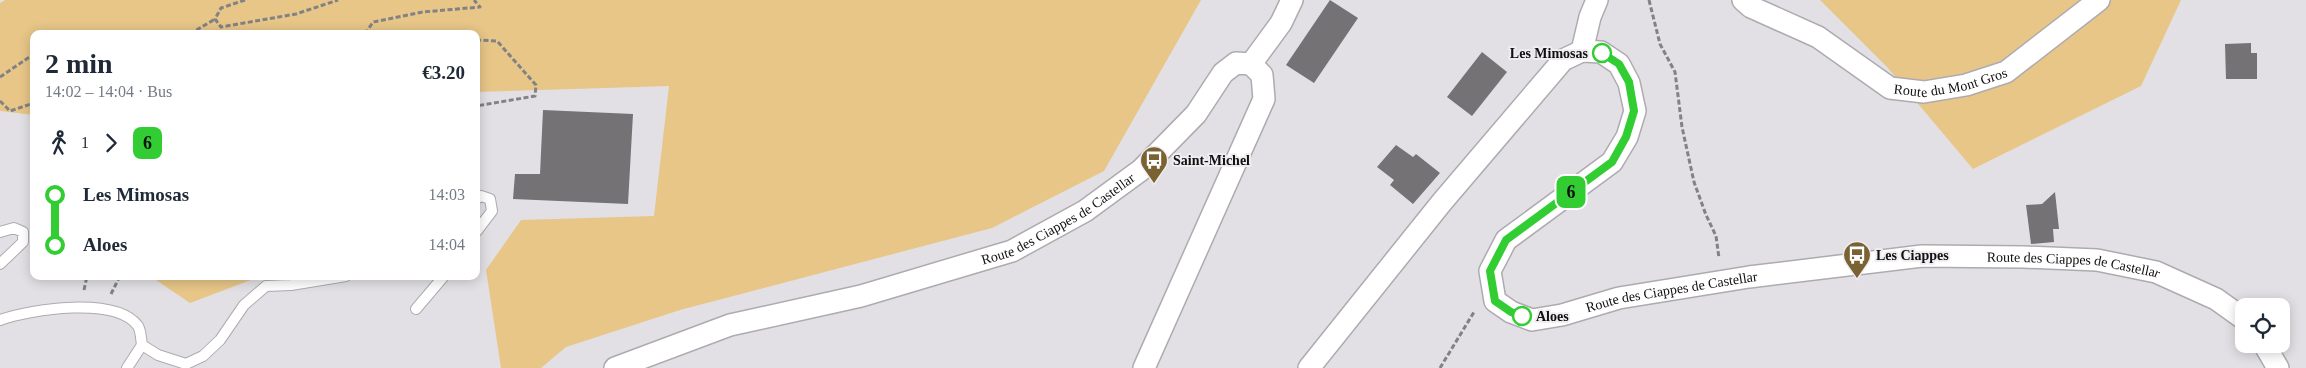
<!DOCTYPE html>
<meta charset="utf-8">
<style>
:root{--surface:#fff;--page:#f6f6f7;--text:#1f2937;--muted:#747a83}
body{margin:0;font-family:"Times New Roman",serif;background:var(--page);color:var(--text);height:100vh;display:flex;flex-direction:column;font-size:19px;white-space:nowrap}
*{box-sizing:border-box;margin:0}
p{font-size:16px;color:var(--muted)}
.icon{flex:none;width:28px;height:28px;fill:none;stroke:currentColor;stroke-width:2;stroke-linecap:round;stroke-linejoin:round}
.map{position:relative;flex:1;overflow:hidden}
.drawer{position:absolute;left:30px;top:30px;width:450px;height:250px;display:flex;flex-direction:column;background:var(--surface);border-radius:10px;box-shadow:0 2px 12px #0003}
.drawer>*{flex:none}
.badge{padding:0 10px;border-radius:8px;font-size:18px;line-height:32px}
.tools{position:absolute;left:2235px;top:298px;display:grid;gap:10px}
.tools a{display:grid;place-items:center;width:55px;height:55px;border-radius:10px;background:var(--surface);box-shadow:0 2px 12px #0003;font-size:25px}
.map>.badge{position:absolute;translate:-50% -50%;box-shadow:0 0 0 2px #fff}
.legs{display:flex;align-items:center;gap:8px;height:55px;padding:0 15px;font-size:16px}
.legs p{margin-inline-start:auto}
.overview{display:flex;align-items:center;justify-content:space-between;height:85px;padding:0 15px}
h1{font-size:28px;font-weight:600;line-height:38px}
ul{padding:0 15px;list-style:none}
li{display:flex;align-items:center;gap:18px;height:50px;font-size:19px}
li i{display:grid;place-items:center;width:8px;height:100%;margin:0 6px;background:currentColor}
li i::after{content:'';width:12px;height:12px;margin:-6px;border:4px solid;border-radius:50%;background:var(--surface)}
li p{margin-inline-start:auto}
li:first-child i{background:linear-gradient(#0000 50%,currentColor 0)}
li:last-child i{background:linear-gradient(currentColor 50%,#0000 0)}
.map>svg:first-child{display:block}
.green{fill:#e7c687}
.building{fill:#757276}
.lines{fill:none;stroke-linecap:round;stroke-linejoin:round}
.service-casing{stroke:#aeabb0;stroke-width:12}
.minor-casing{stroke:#aeabb0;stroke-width:24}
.path{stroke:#828184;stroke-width:3;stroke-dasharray:5 2.5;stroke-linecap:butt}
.service{stroke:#fff;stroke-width:10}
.minor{stroke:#fff;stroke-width:21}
.line-1-casing{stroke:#fff;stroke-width:11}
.line-1{stroke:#32cd32;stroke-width:8}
.stop-1-dot{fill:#fff;stroke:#32cd32;stroke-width:2.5}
.labels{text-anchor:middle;stroke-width:4;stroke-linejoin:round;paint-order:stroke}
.stop-label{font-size:14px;font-weight:bold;fill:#100f11;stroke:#f0edf1;text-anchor:end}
.street-label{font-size:14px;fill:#100f11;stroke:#f0edf1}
.poi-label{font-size:14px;font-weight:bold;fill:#100f11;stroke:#f0edf1;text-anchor:start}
</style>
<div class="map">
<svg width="2306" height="368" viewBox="0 0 2306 368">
<rect width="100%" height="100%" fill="#e2e0e4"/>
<path class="green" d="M5,0H1201L1104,171L992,228L680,310L566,347L541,368H501L486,270L521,220L654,216L669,86L476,92V34H34V115L0,111V3Z
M1820,0H2181L2141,86L1973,169L1887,67Z
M150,276H261L190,303Z"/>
<path class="building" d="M1330,0L1358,18L1314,83L1286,65Z
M2251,43V53H2257V79H2226L2225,44Z
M1482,52L1507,72L1472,116L1447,97Z
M543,110L633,114L628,204L513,199L515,174H540Z
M1396,145L1413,157L1416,154L1440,173L1413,204L1390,185L1394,180L1377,167Z
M2055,192L2059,229H2053L2054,242L2031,244L2026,205L2042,204Z"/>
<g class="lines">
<g class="service-casing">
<path id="service" d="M476,199L481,196L490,199L492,211L476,232
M0,232L14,228L23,232V242L0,264
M416,309L444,276
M0,320C31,309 116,296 138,326C141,331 141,339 142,345L127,368
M142,345L158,355L186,364L203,356L220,340L244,305L266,286L291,285L346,276"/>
</g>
<g class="minor-casing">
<g id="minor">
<path id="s1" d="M1743,0L1751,7L1818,37L1890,88L1924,92L1966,85L2006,72L2099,0"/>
<path d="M1582,51L1590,17L1597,0"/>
<path d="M1251,64L1281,23L1292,0"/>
<path d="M2264,344L2278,368"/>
<path id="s2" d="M615,368L730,325L861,296L1012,251L1085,211L1141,170L1196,114L1223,73L1236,63L1251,64L1262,75L1264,99L1144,368"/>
<path id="s3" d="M1309,368L1442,202L1563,60L1582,51L1601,52L1619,64L1629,83L1635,111L1627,137L1612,162L1506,240L1490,271L1495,301L1511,312L1532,320L1562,315L1619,298L1749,277L1922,256L2023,257L2097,260L2156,272L2216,299L2244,319"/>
</g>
</g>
<path class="path" d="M245,0L221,8L215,19L221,27L296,14L338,0
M1649,0L1660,44L1675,72L1682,127L1694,182L1706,215L1716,236L1719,258
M190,34L215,19
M365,34L373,22L423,12L480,7L474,0
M476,40L497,41L536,85L535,96L476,106
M0,77L28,58L34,56
M0,101L10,111L34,103
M84,290L87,276
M111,294L120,276
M1440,368L1474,312"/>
<use href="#service" class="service"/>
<use href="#minor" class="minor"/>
</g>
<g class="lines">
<g class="line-1-casing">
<path id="line-1" d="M1522,316L1511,312L1495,301L1490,271L1506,240L1612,162L1626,137L1634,111L1629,82L1619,64L1602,53"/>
</g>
<use href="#line-1" class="line-1"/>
</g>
<defs>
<g id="bus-pin" transform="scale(1.4375)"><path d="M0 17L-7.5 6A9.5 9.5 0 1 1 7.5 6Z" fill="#7b6233" stroke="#f0edf1"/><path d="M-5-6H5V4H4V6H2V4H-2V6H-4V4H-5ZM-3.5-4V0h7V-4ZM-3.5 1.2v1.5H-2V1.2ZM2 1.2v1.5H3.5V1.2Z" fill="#fff"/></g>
</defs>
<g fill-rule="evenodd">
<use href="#bus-pin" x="1154" y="160"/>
<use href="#bus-pin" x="1857" y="255"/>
</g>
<g class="stop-1-dot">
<circle cx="1602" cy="53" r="9"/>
<circle cx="1522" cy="316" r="9"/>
</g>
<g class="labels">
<g class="stop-label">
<text x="1588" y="58">Les Mimosas</text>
<text x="1536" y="321" text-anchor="start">Aloes</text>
</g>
<g class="street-label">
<text dy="5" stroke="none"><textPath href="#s1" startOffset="234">Route du Mont Gros</textPath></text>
<text dy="5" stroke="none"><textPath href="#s2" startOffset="470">Route des Ciappes de Castellar</textPath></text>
<text dy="5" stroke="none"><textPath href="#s3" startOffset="1354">Route des Ciappes de Castellar</textPath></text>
<text dy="5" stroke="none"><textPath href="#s3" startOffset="949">Route des Ciappes de Castellar</textPath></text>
</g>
<g class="poi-label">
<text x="1173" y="165">Saint-Michel</text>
<text x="1876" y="260">Les Ciappes</text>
</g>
</g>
</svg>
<div class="tools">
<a><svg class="icon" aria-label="locate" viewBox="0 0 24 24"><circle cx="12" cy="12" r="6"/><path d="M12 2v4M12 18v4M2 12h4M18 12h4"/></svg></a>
</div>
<b class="badge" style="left:1571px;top:192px;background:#32cd32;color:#111">6</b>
<section class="drawer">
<div class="overview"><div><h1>2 min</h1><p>14:02 – 14:04 · Bus</p></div><b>€3.20</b></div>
<div class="legs"><svg class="icon" aria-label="walk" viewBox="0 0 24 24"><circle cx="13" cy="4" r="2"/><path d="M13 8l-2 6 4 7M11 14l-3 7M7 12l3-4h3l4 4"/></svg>1<svg class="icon" aria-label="forward" viewBox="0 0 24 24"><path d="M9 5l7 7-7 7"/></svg><b class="badge" style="background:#32cd32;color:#111">6</b></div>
<ul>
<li><i style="color:#32cd32"></i><b>Les Mimosas</b><p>14:03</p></li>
<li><i style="color:#32cd32"></i><b>Aloes</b><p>14:04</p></li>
</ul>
</section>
</div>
